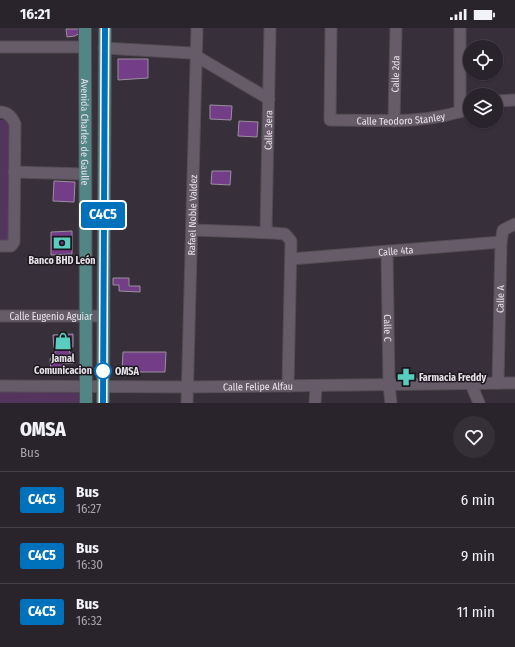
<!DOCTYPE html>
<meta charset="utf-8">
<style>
:root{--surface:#29232c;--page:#352f38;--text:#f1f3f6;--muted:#a5a4a9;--line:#454048}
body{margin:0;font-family:"Fira Sans Condensed",sans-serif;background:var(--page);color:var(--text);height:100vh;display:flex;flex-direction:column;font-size:15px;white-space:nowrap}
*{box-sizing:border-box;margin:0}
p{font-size:13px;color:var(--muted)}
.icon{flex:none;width:22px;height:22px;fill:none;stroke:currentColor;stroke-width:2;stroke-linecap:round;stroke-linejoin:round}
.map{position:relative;height:375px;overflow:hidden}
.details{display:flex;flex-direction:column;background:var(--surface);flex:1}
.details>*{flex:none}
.badge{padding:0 8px;border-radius:3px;font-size:14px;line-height:26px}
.tools{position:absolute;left:463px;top:12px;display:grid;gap:8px}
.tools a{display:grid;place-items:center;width:40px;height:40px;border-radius:50%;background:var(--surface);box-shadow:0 1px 3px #0004,0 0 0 1px var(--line);font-size:20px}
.map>.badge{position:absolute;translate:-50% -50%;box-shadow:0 0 0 2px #fff}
.round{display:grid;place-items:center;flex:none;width:42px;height:42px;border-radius:21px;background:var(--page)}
.headline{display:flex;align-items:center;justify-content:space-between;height:68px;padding:0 20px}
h1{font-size:19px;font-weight:800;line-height:30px}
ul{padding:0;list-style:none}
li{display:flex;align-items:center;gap:12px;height:56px;padding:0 20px;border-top:1px solid var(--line)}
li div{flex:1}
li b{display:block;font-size:15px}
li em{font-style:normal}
li .badge{min-width:44px;font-weight:700;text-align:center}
.status{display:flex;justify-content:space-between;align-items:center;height:28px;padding:0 20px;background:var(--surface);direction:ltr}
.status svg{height:11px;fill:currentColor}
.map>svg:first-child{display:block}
.green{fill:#52345d}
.building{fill:#743d87;stroke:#9a909d}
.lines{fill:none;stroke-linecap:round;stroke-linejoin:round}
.minor-casing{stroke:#524c55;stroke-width:13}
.major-casing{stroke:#524c55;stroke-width:14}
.minor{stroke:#665c69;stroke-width:11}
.major{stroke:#528684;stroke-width:12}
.line-casing{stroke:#fff;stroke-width:9}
.line{stroke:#0072bc;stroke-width:6}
.stop-dot{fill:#fff;stroke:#0072bc;stroke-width:2}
.labels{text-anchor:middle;stroke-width:3;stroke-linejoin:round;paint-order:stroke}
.street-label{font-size:10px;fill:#e7e2e9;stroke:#1c181d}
.poi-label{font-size:10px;font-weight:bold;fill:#e7e2e9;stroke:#1c181d}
.stop-label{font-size:10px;font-weight:bold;fill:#e7e2e9;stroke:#1c181d;text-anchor:start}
</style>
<div class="status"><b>16:21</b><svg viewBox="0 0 49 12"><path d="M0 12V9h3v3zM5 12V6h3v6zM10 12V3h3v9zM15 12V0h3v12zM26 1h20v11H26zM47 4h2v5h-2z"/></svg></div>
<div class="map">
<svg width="515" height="375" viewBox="0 0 515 375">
<rect width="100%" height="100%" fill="#372f3a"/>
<path class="green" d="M0,92H14L11,216L0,215Z
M84,362V375H0V363Z"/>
<path class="building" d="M66,1H79L80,5L75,8L67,9Z
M118,31H148V50L118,52Z
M210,77L232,78L231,92L210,91Z
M239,93L258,94L257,109L238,108Z
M212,143H231L230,157L211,156Z
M54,153L75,154L74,174L53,173Z
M72,203V226L51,227V204Z
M113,250H129V258H140V264L119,263V257H113Z
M73,306V319L54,320L53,307Z
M57,322H69L70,325H74V335L63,336V344H51L50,331Z
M123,324H166L165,344H122Z"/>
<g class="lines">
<g class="minor-casing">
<g id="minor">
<path id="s1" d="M331,0L330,92C374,92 429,97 470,80"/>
<path d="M0,19H85"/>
<path d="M104,20L191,25L269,71"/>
<path d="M496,73L515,72"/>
<path d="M0,84C8,84 12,89 15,96L14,214L11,218H0"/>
<path d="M460,84V0"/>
<path id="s2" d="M394,93L396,0"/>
<path d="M14,144L85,146"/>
<path d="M192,202L273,205L285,206L291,213L288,358"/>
<path id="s3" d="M266,204L270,0"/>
<path id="s4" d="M387,224L389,357L391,375"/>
<path id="s5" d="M291,231L501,214"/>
<path id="s6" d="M0,288H102"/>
<path id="s7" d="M498,355L501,214L503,202L515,196"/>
<path d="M471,356L479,375"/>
<path id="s8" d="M0,358L187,359L515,355"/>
<path id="s9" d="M187,375L197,0"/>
<path d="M315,375L316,358"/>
</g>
</g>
<g class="major-casing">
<g id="major">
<path id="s10" d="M85,0L86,375"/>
<path d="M103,375L105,0"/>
</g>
</g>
<use href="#minor" class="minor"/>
<use href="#major" class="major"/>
</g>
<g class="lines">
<g class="line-casing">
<path id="line" d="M103,375L105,0"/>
</g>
<use href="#line" class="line"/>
</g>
<defs>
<g id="bank-bare" transform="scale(1.38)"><path d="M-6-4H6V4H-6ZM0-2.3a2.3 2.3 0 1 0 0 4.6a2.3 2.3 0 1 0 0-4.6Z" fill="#59cebe" stroke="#1c181d" stroke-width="2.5" paint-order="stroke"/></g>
<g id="shop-bare" transform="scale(1.38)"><path d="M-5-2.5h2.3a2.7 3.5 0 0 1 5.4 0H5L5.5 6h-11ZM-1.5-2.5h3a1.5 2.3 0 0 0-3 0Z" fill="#59cebe" stroke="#1c181d" stroke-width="2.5" paint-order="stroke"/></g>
<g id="pharmacy-bare" transform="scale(1.38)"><path d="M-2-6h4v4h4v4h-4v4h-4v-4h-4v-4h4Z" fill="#59cebe" stroke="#1c181d" stroke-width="2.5" paint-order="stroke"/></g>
</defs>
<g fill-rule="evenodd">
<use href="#bank-bare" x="62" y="215"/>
<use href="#shop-bare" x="63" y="313"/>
<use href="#pharmacy-bare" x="406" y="349"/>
</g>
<circle class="stop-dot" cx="103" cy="343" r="8"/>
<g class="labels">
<g class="street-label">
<text dy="4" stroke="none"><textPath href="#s2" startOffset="47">Calle 2da</textPath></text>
<text dy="4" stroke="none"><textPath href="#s1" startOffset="163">Calle Teodoro Stanley</textPath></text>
<text dy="4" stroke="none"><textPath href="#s3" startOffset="102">Calle 3era</textPath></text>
<text dy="4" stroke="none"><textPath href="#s10" startOffset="104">Avenida Charles de Gaulle</textPath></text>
<text dy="4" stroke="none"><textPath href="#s9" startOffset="188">Rafael Noble Valdez</textPath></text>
<text dy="4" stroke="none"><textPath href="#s5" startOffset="105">Calle 4ta</textPath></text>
<text dy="4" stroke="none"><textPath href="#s7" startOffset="84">Calle A</textPath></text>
<text dy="4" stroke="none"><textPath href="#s6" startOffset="51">Calle Eugenio Aguiar</textPath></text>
<text dy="4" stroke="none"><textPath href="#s4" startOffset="76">Calle C</textPath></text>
<text dy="4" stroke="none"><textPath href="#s8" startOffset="258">Calle Felipe Alfau</textPath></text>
</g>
<g class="poi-label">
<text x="62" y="236">Banco BHD León</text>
<text x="63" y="334">Jamal<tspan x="63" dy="12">Comunicacion</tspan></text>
<text x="419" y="353" text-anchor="start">Farmacia Freddy</text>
</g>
<g class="stop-label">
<text x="115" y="347">OMSA</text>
</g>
</g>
</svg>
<div class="tools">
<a><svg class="icon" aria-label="locate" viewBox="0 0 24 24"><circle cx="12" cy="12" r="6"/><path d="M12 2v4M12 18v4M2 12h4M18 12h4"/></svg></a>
<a><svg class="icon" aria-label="layers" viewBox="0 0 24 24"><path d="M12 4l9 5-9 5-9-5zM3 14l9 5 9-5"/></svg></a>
</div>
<b class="badge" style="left:103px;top:187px;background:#0072bc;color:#fff">C4C5</b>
</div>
<section class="details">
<div class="headline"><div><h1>OMSA</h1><p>Bus</p></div><a class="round"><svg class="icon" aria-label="heart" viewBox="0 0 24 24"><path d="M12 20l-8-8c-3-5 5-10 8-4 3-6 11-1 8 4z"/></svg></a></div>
<ul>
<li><span class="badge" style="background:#0072bc;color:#fff">C4C5</span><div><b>Bus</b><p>16:27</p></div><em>6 min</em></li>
<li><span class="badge" style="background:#0072bc;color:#fff">C4C5</span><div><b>Bus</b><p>16:30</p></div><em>9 min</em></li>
<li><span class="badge" style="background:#0072bc;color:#fff">C4C5</span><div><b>Bus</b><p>16:32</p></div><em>11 min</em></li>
</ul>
</section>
